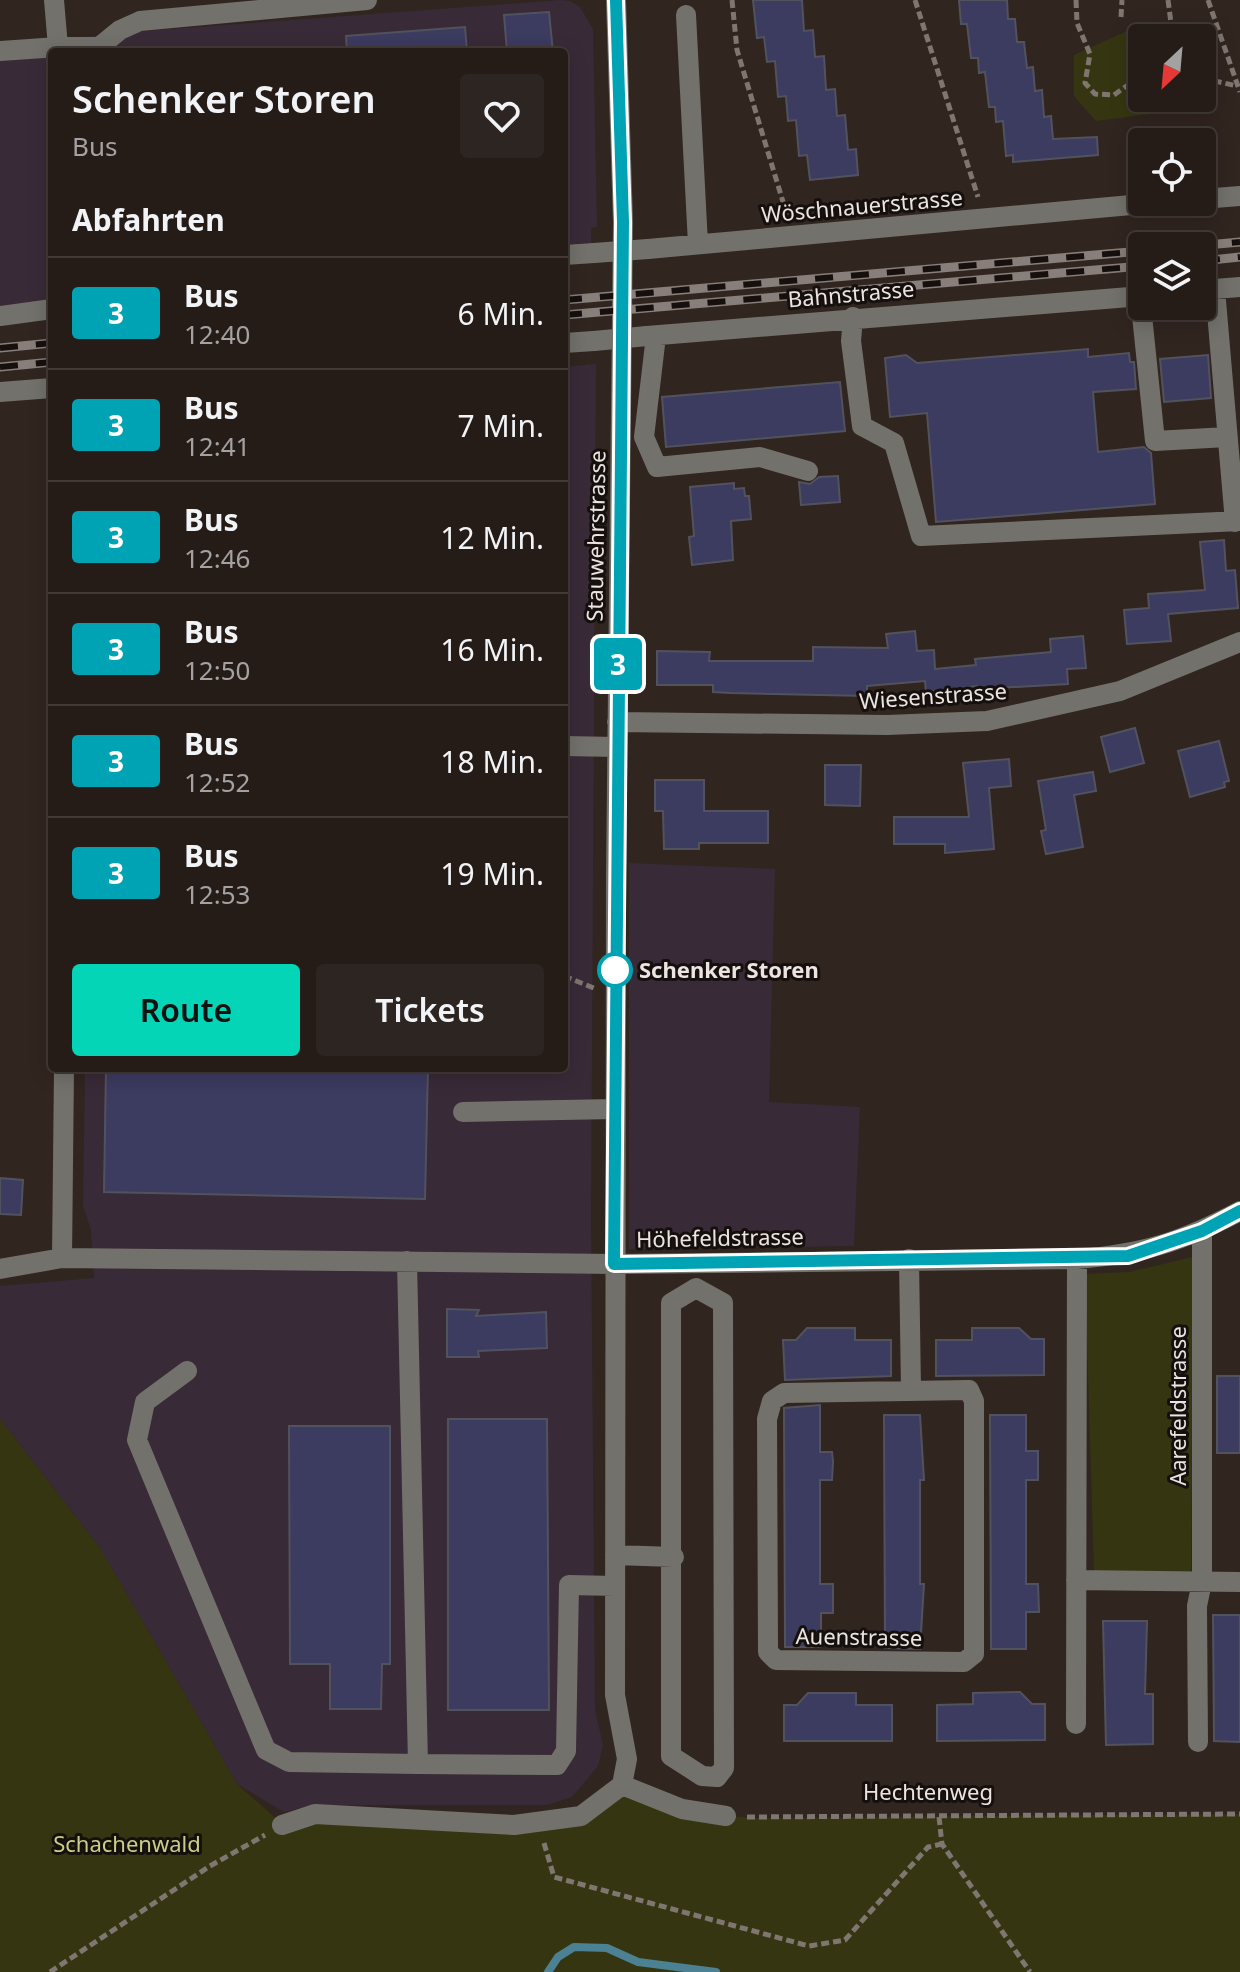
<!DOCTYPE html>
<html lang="de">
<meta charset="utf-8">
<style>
:root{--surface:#251c18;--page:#2d2521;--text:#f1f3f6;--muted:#a3a1a2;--line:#423a37;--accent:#04d5b6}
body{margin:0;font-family:"Noto Sans",sans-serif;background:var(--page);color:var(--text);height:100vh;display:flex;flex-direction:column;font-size:30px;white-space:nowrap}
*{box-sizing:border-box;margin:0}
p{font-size:26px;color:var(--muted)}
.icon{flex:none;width:44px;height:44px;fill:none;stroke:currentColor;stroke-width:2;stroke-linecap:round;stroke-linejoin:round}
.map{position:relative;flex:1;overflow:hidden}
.side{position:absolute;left:48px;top:48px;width:520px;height:1024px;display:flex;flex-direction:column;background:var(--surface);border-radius:8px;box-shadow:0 4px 20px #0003,0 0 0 2px var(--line)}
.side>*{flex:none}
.badge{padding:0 16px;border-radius:6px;font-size:28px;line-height:52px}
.needle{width:52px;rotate:206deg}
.tools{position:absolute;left:1128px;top:24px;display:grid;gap:16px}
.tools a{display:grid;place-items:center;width:88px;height:88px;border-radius:8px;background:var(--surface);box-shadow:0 4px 20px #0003,0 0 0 2px var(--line);font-size:40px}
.map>.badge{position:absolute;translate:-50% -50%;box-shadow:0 0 0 4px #fff}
h2{padding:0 24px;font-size:30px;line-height:72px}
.round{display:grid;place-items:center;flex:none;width:84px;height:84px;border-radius:8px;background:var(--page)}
.headline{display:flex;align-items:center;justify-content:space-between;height:136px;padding:0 24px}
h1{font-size:38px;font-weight:600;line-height:60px}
.action{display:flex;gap:16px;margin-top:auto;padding:16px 24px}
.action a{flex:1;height:92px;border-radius:8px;background:var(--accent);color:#111;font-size:32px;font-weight:600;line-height:92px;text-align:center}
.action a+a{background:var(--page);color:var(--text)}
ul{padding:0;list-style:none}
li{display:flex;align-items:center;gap:24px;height:112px;padding:0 24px;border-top:2px solid var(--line)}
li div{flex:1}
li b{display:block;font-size:30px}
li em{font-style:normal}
li .badge{min-width:88px;font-weight:700;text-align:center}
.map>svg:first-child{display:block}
.industrial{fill:#392a37}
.green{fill:#353611}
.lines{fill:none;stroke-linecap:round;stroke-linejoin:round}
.stream{stroke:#4b8192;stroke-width:8}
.building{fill:#3c3b60;stroke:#52525e;stroke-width:2}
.path{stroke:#7f7571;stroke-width:5;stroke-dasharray:8 4;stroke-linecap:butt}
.minor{stroke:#73716b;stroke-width:20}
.rail-casing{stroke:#887e7a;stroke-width:9}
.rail{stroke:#15100d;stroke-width:6;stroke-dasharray:18;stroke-linecap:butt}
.minor-bridge{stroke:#73716b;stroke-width:20}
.line-casing{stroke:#fff;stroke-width:18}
.line{stroke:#00a3b4;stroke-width:12}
.stop-dot{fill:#fff;stroke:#00a3b4;stroke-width:4}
.labels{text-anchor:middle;stroke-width:6;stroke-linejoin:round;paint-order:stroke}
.street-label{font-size:22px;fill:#ece4e1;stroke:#15100d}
.stop-label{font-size:22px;font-weight:bold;fill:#ece4e1;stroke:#15100d;text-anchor:start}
.park-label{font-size:22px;fill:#cbce86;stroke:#15100d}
</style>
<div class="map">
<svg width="1240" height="1972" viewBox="0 0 1240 1972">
<rect width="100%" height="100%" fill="#312520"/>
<path class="industrial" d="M560,0L570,1L580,7L593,29L597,227L591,228V243L564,245V52H52V302L0,309V45L158,30Z
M596,364L591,1216L595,1709L603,1745L598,1766L572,1797L547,1805H313L284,1812L237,1784L100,1548L0,1419V1286L94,1278L91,1230L83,1206L85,1068H564V367Z
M629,863L775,869L769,1102L860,1107L854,1246L629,1249Z"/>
<path class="green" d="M1145,23L1155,38H1142V98H1168L1158,113L1096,121L1074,96V55Z
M1193,1257L1191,1573L1094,1571L1085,1274L1129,1272Z
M0,1419L100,1548L237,1784L282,1824L581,1816L622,1785L726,1816L756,1818L1240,1814V1972H0Z"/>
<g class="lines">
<path class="stream" d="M548,1972L558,1957L574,1947L607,1948L638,1962L716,1972"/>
</g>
<path class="building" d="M753,0H802L804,31L813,30L815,57L824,56L826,90L835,89L837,116L845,115L848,150L856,149L858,175L810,180L807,155L799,156L796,120L788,121L786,96L778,97L775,61L767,62L764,37L757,38Z
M959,0H1007L1008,19H1015L1017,42H1024L1027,68L1033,67L1035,91L1042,90L1044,117L1051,116L1053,139L1097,137L1098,155L1013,162V155L1006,156L1003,121L996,122L995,107H989L985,72L979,73L978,58H971L967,24H961Z
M549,12L553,52H507L504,15Z
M465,27L467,52H347L346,36Z
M1088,349V357L1129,353L1130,362H1134L1136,389L1093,392L1098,452L1144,447L1151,453L1155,504L936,522L927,413L890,417L885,358L906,355L917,363Z
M1208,355L1211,398L1164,402L1160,359Z
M840,382L845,431L666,447L662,397Z
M838,476L840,502L801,505L799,482L810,484L819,477Z
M734,483V489L744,488L745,496H749L751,519L731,521L733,560L692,565L689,537L694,536L690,487Z
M1224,540L1226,571L1235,570L1238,608L1168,614L1171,641L1127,644L1124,610L1149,608L1148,594L1205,590L1200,542Z
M915,631L917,651L934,650L935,669L976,665L975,659L1051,652L1050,639L1083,636L1086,668L1067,669L1068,684L978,689L977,686L926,692L925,681L867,686V696L731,693L713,692V685H657V651L710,652L709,661H813V647L888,648L886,634Z
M1135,728L1144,763L1110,772L1101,737Z
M1219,741L1229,781L1224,782L1225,787L1190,797L1178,751Z
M1009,759L1011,786L989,788L994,849L945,853V844H894V817H969L963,763Z
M825,765H861L860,806L825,805Z
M1093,772L1096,791L1074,795L1083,847L1046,854L1041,831L1046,830L1038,781Z
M655,780H704V811H768V843H699V849H664L663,811H655Z
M106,1068H428L425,1199L104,1192Z
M0,1178L23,1180L21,1215L0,1214Z
M447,1309L479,1310L476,1316L546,1312L547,1348L478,1351L479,1357H447Z
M807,1328H855V1340H891V1376L785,1380L783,1340H796Z
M972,1328H1019L1031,1339H1044V1375L936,1376V1340H972Z
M1217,1376H1240V1453H1217Z
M820,1405V1452H832L833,1462L832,1480H820V1584H833V1613H821V1647H785L784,1408Z
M884,1415H920L924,1480H920V1584H924L920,1649L885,1648Z
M990,1415H1026V1451H1038V1480H1026V1584H1038L1039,1612H1026V1649H991Z
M448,1419H547L549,1710H448Z
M289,1426H390V1664H382L381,1709H330V1664H290Z
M1213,1615H1240V1742L1214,1741Z
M1103,1621H1147L1145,1694H1153V1744L1106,1745Z
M1020,1692L1032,1704H1045V1740L937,1741V1705L973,1704V1693Z
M808,1693H856V1705H892V1741H784V1705H797Z"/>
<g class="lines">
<path class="path" d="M732,0L737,50L787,215
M915,0L978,197
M1076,0L1077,23L1090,54L1085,83L1095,94L1114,95L1142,75
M1168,0L1173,38
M1208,0L1240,92
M1121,17L1122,0
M1202,78L1237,86
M564,976L596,989
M747,1817L1240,1814
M939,1817L942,1844L1030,1972
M544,1843L554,1877L809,1946L845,1940L928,1847L942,1844
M50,1972L210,1866L265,1835"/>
<path class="minor" d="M54,0L58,47H97
M686,15L698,244
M0,51L58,47
M93,52L120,30L140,21L367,0
M1202,199L1240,196
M648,249L1164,202
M564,255L594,253
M1215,289L1235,522
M1202,290L1240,287
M1140,296L1155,441L1227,437
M0,316L52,309
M853,317L851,341L862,426L894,443L921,536L1240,521
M647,336L1142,296
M656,336L644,437L657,467L760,457L808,471
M564,343L594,341
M0,392L52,388
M617,722L887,725L987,721L1120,691L1240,642
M564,746L617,747
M463,1112L615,1109
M62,1258L64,1068
M909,1259L911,1390
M407,1261L418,1764L557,1765L566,1751L569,1585L615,1586
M0,1269L62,1258L614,1264L1077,1259C1143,1254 1181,1242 1240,1211
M696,1288L723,1303L724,1768L717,1777L702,1776L671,1756V1303Z
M187,1371L145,1402L137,1440L266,1750L289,1762L418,1764
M969,1390L974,1401V1654L964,1662L776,1660L768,1652L767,1419L772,1401L784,1393Z
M615,1555L674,1557
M1076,1580L1240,1582
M1076,1724L1077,1259
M1198,1742L1197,1606L1202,1582V1231
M622,1785L682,1809L726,1816
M282,1825L315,1814L514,1825L581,1816L622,1785L627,1759L615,1695L616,875L623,222L616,0"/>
<g class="rail-casing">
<path id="rail" d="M1196,246L1240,242
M1202,261L1240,257
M564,300L1142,251
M564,315L1142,266
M0,348L52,343
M0,367L52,362"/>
</g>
<use href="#rail" class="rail"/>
<path class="minor-bridge" d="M594,253L648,249
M594,341L647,336"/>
</g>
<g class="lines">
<g class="line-casing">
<path id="line" d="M616,0L623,222L614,1264L1128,1256L1202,1231L1240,1211"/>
</g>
<use href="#line" class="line"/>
</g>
<circle class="stop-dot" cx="615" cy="970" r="16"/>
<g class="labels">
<g class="street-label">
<text transform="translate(862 206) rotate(-5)" y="8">Wöschnauerstrasse</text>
<text transform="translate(851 294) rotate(-5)" y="8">Bahnstrasse</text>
<text transform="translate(596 536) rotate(-89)" y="8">Stauwehrstrasse</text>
<text transform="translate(933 696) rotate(-4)" y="8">Wiesenstrasse</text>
<text transform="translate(720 1238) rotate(-1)" y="8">Höhefeldstrasse</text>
<text transform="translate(1178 1406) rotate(-90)" y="8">Aarefeldstrasse</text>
<text transform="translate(859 1637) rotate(1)" y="8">Auenstrasse</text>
<text x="928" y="1800">Hechtenweg</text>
</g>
<g class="stop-label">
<text x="639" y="978">Schenker Storen</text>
</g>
<g class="park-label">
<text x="127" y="1852">Schachenwald</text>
</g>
</g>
</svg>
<div class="tools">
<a><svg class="needle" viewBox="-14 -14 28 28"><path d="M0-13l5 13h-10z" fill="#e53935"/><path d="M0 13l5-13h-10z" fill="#a3a1a2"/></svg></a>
<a><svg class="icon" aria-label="locate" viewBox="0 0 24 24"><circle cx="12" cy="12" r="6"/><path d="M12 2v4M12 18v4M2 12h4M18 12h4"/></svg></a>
<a><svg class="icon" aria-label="layers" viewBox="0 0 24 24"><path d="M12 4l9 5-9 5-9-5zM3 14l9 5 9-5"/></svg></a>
</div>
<b class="badge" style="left:618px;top:664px;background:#00a3b4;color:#fff">3</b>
<section class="side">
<div class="headline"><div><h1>Schenker Storen</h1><p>Bus</p></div><a class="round"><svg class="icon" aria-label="heart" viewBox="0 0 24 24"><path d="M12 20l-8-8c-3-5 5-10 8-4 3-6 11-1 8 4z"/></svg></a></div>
<h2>Abfahrten</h2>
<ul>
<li><span class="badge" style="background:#00a3b4;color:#fff">3</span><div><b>Bus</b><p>12:40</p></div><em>6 Min.</em></li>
<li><span class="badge" style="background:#00a3b4;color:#fff">3</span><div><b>Bus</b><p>12:41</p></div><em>7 Min.</em></li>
<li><span class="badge" style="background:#00a3b4;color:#fff">3</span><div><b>Bus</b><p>12:46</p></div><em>12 Min.</em></li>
<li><span class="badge" style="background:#00a3b4;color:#fff">3</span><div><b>Bus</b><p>12:50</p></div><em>16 Min.</em></li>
<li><span class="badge" style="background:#00a3b4;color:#fff">3</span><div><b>Bus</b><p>12:52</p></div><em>18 Min.</em></li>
<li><span class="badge" style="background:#00a3b4;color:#fff">3</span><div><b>Bus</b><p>12:53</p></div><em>19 Min.</em></li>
</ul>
<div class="action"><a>Route</a><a>Tickets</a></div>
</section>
</div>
